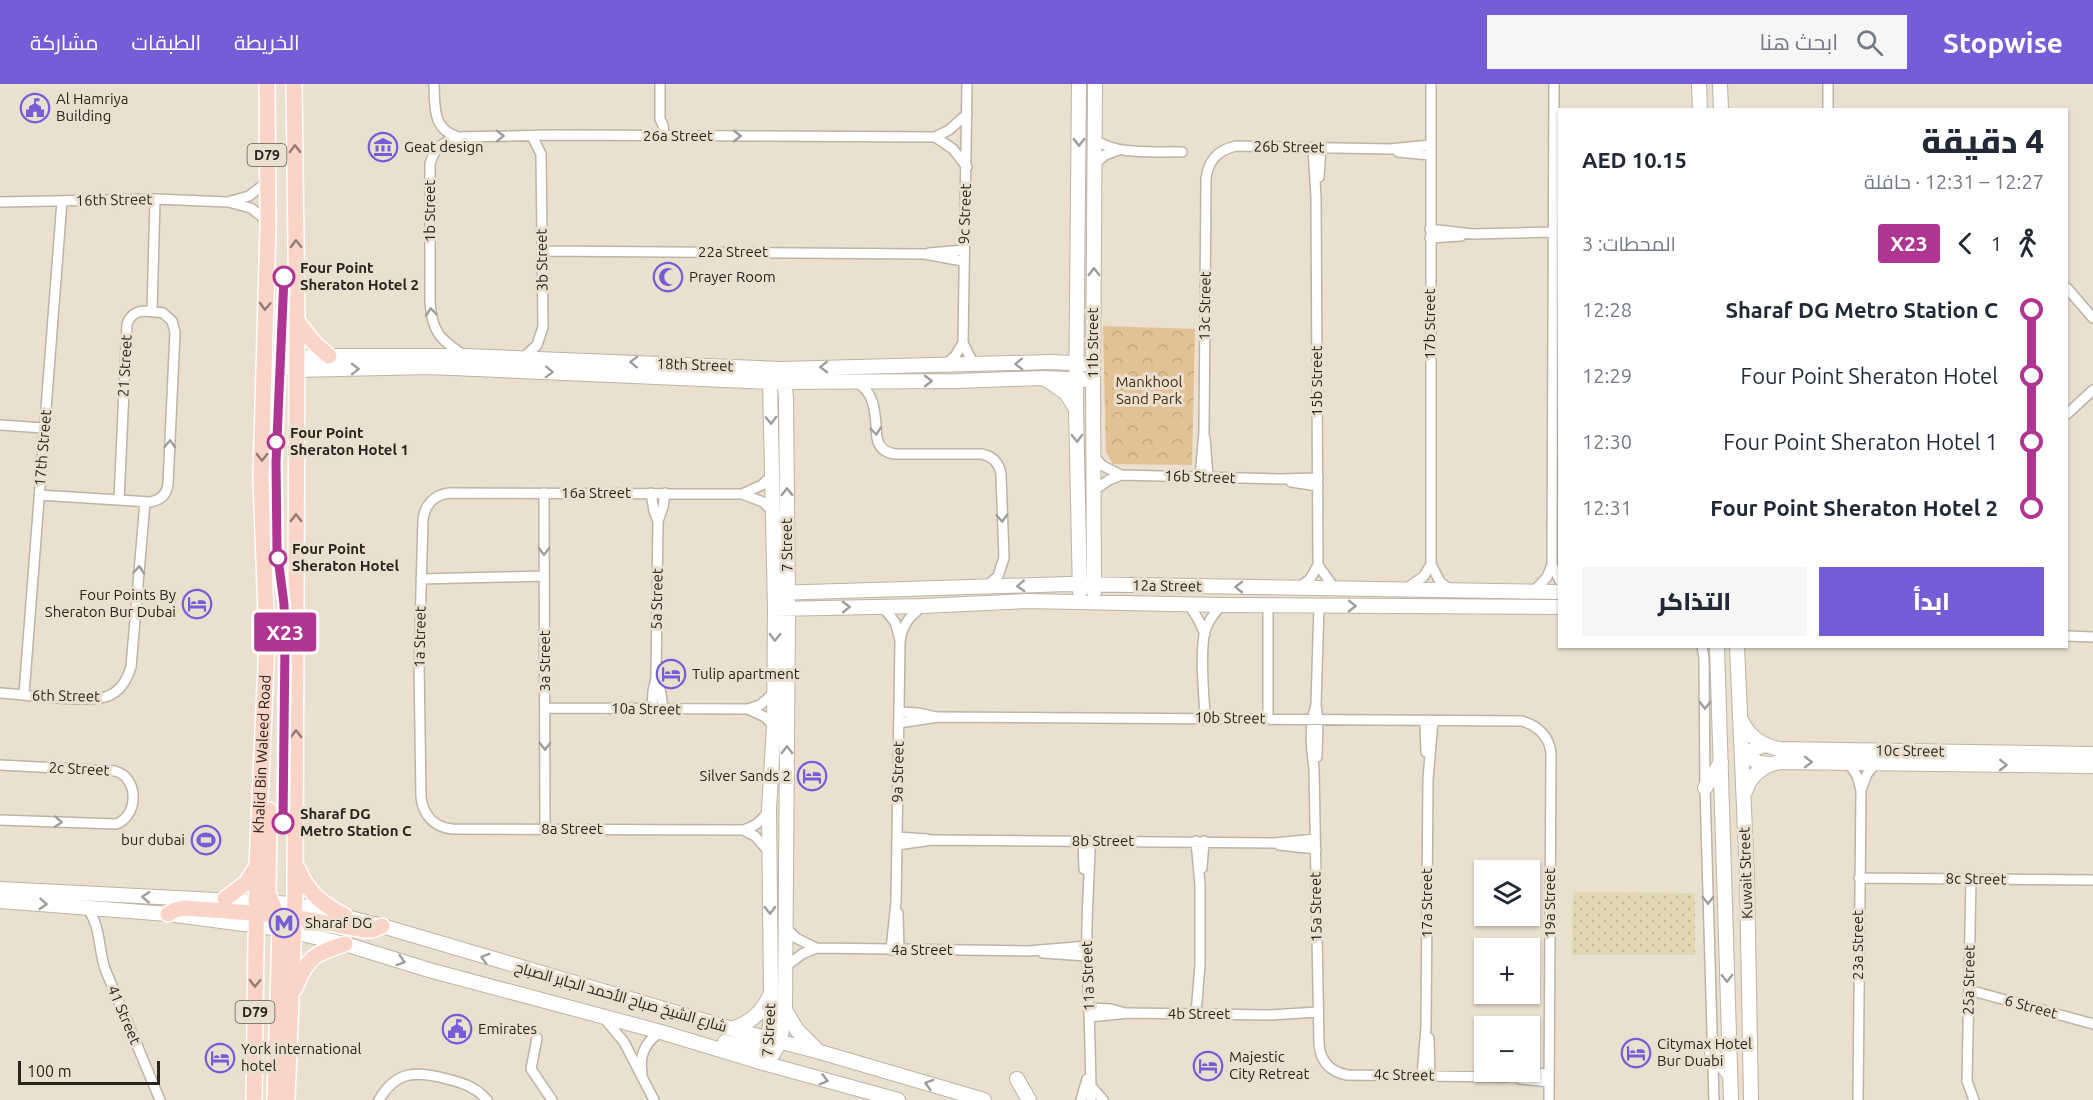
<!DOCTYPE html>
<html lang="ar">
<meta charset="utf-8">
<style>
:root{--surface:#fff;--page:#f6f6f7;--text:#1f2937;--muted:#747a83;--accent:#765cd7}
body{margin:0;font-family:Ubuntu,Cairo,sans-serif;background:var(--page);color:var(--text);direction:rtl;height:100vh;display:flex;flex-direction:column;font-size:22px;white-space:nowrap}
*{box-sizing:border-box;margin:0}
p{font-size:20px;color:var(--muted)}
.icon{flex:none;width:33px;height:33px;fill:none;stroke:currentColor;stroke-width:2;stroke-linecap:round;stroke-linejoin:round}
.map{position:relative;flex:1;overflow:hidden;direction:ltr}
.sheet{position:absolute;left:1558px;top:24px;width:510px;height:540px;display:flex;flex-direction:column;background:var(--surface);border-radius:0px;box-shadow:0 2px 4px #0004;direction:rtl}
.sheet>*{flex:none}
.badge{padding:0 12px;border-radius:4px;font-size:21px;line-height:39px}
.tools{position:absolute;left:1474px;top:776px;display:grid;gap:12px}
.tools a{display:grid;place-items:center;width:66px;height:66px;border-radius:0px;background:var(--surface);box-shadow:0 2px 4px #0004;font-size:30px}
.scale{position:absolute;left:18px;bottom:15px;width:142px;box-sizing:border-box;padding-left:6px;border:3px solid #29251f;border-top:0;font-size:16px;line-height:21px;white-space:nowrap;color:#29251f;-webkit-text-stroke:4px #ebdfd0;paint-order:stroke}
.map>.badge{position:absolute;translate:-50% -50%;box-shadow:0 0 0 3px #fff}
.legs{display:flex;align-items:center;gap:9px;height:66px;padding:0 24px;font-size:20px}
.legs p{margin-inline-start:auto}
.headline{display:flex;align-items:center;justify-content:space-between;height:102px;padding:0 24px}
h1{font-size:33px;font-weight:800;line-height:45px}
.action{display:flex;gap:12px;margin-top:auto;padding:12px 24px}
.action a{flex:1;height:69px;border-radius:0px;background:var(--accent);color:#fff;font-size:24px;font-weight:800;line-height:69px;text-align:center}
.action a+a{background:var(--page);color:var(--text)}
ul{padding:0 24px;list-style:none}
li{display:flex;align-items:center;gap:21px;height:66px;font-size:22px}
li i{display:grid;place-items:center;width:9px;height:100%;margin:0 8px;background:currentColor}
li i::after{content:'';width:15px;height:15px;margin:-8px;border:4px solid;border-radius:50%;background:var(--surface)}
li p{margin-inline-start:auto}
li:first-child i{background:linear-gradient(#0000 50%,currentColor 0)}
li:last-child i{background:linear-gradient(currentColor 50%,#0000 0)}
header{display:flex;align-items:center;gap:36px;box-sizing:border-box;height:84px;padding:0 30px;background:var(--accent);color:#fff}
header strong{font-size:28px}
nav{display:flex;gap:33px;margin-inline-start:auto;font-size:21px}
.search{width:420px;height:54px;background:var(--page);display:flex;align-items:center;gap:15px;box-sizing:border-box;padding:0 21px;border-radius:0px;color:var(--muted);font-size:22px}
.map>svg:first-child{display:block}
.sand{fill:url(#sand-dots)}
.park{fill:url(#park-crowns)}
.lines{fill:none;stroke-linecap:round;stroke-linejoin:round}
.street-casing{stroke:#beb3a4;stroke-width:12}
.secondary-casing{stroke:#beb3a4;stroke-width:16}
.primary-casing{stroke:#fff;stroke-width:18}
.street{stroke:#fff;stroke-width:9}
.secondary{stroke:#fff;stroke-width:14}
.primary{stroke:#fbd4c8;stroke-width:15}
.oneway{stroke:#9f9d9a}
.oneway2{stroke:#927c74}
.line-1-casing{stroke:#fff;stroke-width:14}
.line-1{stroke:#b03593;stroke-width:9}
.stop-1-dot{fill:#fff;stroke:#b03593;stroke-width:3}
.labels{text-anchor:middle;stroke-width:6;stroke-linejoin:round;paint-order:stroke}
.shield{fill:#ebdfd0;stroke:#635d54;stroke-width:1.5}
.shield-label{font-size:14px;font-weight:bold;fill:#29251f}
.poi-label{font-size:15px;fill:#29251f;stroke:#ebdfd0;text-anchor:start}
.street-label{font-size:15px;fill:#29251f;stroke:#ebdfd0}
.stop-label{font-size:15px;font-weight:bold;fill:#29251f;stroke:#ebdfd0;text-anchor:start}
.park-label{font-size:15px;fill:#442f0f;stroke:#ebdfd0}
</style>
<header>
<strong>Stopwise</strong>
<div class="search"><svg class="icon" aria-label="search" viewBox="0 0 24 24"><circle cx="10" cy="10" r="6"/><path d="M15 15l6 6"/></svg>ابحث هنا</div>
<nav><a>الخريطة</a><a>الطبقات</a><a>مشاركة</a></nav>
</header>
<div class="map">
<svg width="2093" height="1016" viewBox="0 0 2093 1016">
<defs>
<pattern id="sand-dots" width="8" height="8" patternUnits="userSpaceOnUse" patternTransform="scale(1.5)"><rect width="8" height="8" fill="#e1d7b3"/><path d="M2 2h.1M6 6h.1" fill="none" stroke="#c1b89a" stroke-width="1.8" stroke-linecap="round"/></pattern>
<pattern id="park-crowns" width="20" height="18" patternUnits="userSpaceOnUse" patternTransform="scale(1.5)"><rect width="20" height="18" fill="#e2c295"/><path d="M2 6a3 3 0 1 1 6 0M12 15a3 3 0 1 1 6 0" fill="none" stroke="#c2a780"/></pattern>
</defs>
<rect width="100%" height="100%" fill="#ebdfd0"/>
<path class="sand" d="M1573,808L1695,809V871H1572Z"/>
<path class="park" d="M1103,242L1195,245L1192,381L1113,380L1106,368Z"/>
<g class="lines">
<g class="street-casing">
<path id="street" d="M434,0C435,23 432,45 458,53L552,51L935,53L949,46L967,30
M660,0V35L663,41L664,52
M967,0L963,259L974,281
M1431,0V480L1440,498L1451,506
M1554,0L1552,481L1560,497
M1828,26V0
M458,53C443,58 434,64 430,80V218C432,249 440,255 465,272
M935,53L953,65L967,83
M1094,55C1116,72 1156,67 1182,68
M1313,64L1316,113L1318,481L1335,505
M1398,68L1430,71
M1094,81L1105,71L1119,66
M1319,93L1321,64
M231,117L249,112L267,98
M0,118L155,115L228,118L251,124L261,132L267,140
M1430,145L1472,150L1552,148
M1430,154L1461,152
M542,167L924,170L963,177
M929,169L964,166
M2067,204L2093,234
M152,228L155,115
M523,274L537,261L543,243L541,70L532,52
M946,280L955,272L963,259
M856,298C877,309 875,333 877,354C879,364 885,369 896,370H981C993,372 999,379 1001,390L1004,474L998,492L987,502
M2067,330L2093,306
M0,341L44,344
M1205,354L1208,393
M1093,372L1103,382L1121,391L1280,395L1318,394
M1200,393L1204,348L1206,95C1208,76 1218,66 1236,62L1390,65L1430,61
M1291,398L1318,402
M1093,407L1109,396L1121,391
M544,409L545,745
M651,409L654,427L658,437
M744,409L762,401L772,391
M39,411L150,418C161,416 167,410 168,400L175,248L172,237L163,229C148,227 133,223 127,240L119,416
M421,495L544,492
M1298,504L1310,495L1318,481
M1406,505L1424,492L1431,480
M1534,507L1547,493L1552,481
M1189,521L1198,535L1205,550
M1268,521V635
M882,522L895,538L900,556
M2067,552L2093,553
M1702,562L1704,574L1705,704L1714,1016
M656,594L661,609L663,626
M0,609C23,610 91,620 108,612C121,607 127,596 131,583L145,418
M24,610L62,117
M1316,621C1309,642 1311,663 1314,684L1319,961C1321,978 1331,988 1347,991L1505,993L1549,989
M545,624L748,625L760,621L774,609
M748,625L765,633L774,642
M652,626L653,607L656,594L658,437L663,423L665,409
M899,628L918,629L936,633
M1205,634C1204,607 1200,578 1204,551C1206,540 1214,530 1221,521
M1425,637L1426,668
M899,639L938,633L1522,637C1538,642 1549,652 1551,669L1549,1016
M1317,673L1318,635L1316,621L1319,521
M1849,679L1857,692L1861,706L1858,1016
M0,681L115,687C139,693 139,732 116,740L0,736
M1861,706L1867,690L1876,679
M769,725C763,737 755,743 743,746L452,745C434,743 423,731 421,713L419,579L423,435C425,421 434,411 449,409L742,410L763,418L773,428
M743,746L755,752L769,768
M897,753L927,755
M1083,757L1084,785
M1090,757C1090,792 1086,827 1087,863C1088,914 1091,965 1091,1016
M1196,757L1200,801V881L1196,929
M897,761L932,756L1274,759L1315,755
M1279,761L1316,765
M1202,784L1204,757
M1859,794L2093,796
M1971,795L1967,997L1974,1016
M86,823C101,840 98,864 105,885L160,1016
M898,829L899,866
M785,843L796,854L816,864
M891,866L896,818L900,558C902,542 909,532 922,523
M1043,869L1087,872
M784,884L802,870L816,864L1028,867L1087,862
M1969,906L2093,940
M1089,924L1111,925L1125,929
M1090,933L1128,929L1270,931L1318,928
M604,934L624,958L654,1016
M537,954L531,985L552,1016
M1429,954L1430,992
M642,989C639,971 646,957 661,948
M1422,992L1426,943L1428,695L1433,637
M1520,995L1549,998
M1091,1002L1103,1016
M379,1016C396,986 417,987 447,995C463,999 476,1003 487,1016
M1081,1016L1087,995"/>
</g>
<g class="secondary-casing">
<path id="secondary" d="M1079,0L1076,325L1080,508
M1699,0L1700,26
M1720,0L1721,26
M286,284L296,286L429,283L770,298L957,297L1042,294L1093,296
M263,293L272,284L283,277L296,274L329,272H465L780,285L1051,278L1093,280
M1047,296L1066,309L1076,325
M1094,508L1093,296L1095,0
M775,509L1070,500L1560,508
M775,525L923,522L1026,517L1221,521L1560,523
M1717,562L1731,1016
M1737,562L1747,793L1751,1016
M1741,636C1749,653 1761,661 1779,665L2093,670
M1765,661L1754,665L1752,673L1757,679L1771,680
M1705,704L1721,678
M1745,708C1750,691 1762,682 1779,678L2093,682
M0,805L295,820L382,842L732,945L820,968L984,1016
M0,817L168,830L280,845L345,860L429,886L661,948L767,980L898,1016
M785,926L797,946L818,967
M732,945C750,939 763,928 770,911
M725,958C742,962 756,967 773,961
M1712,969L1730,991
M767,980L780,958L785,926L788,524L786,315L784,290
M767,980L765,969L770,942L771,909L769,725L774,642L775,525L770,298L772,291
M1017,995L1029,1016"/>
</g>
<g class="primary-casing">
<g id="primary">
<path d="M297,237L314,259L329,272"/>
<path d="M269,726L268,809L276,829"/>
<path d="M298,785C307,808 323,821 345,832"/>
<path d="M225,815L246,799L257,782"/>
<path d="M256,817L269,825L280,845L275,1016"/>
<path d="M168,830L175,826L184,824L265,830"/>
<path d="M285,832L295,833L363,846H372L382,842"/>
<path d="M295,904C307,874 313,870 345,860"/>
<path id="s1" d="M254,1016L257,782L267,558L261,394L268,142L267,0"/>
<path d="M287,1016L295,811L297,237L294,0"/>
</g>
</g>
<use href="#street" class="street"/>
<use href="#secondary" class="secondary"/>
<use href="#primary" class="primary"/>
</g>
<defs><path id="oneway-chevron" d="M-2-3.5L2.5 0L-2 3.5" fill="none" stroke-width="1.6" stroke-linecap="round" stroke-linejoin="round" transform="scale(1.5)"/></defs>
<g class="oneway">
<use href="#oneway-chevron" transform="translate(500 52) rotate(-1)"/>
<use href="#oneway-chevron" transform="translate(737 52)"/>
<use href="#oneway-chevron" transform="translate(1079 58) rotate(90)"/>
<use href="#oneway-chevron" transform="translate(1094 188) rotate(-90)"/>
<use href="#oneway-chevron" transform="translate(431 228) rotate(-96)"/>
<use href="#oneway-chevron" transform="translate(634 278) rotate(-178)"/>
<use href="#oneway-chevron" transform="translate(1019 280) rotate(178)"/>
<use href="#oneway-chevron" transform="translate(824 283) rotate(179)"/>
<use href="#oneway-chevron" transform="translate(355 285) rotate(-1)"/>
<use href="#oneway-chevron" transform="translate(549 288) rotate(2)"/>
<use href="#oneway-chevron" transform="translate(928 297)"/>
<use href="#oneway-chevron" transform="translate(771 336) rotate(88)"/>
<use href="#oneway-chevron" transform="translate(876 347) rotate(84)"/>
<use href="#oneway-chevron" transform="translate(1077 354) rotate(89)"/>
<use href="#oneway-chevron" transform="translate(170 360) rotate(-88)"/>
<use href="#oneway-chevron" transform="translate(787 408) rotate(-91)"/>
<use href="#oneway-chevron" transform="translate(1002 434) rotate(88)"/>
<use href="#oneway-chevron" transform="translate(544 467) rotate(90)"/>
<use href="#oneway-chevron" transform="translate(139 486) rotate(-85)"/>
<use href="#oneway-chevron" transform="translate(1021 502) rotate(177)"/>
<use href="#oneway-chevron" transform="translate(1239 503) rotate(-179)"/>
<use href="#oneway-chevron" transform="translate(1352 522) rotate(1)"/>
<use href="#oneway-chevron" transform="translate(846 523) rotate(-1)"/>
<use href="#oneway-chevron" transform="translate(775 553) rotate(91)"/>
<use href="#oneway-chevron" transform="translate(1705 621) rotate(90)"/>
<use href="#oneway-chevron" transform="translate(545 662) rotate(90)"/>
<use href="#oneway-chevron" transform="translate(787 666) rotate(-90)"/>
<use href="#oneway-chevron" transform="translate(1808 678)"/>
<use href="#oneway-chevron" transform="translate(2003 681) rotate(1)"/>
<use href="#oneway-chevron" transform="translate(58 738) rotate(3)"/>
<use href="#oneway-chevron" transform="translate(146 813) rotate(-177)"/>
<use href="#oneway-chevron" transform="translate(1708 816) rotate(89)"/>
<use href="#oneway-chevron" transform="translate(43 820) rotate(4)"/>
<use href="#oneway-chevron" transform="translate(770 826) rotate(89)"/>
<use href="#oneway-chevron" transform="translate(485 874) rotate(-164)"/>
<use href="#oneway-chevron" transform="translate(401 877) rotate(17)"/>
<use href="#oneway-chevron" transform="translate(1727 894) rotate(89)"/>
<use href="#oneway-chevron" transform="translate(824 996) rotate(15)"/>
<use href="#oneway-chevron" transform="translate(929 1000) rotate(-164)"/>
</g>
<g class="oneway2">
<use href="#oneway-chevron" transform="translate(295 65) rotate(-91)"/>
<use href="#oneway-chevron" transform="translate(296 160) rotate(-91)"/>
<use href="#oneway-chevron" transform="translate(265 222) rotate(92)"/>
<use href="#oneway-chevron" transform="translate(262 373) rotate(91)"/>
<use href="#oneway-chevron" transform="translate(296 434) rotate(-90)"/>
<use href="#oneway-chevron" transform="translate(296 650) rotate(-89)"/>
<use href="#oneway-chevron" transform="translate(255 899) rotate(91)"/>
</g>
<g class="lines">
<g class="line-1-casing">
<path id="line-1" d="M283,739L285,559L284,520L277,466L276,378L284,193"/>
</g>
<use href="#line-1" class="line-1"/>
</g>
<defs>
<g id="civic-ring" transform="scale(1.5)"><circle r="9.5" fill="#ebdfd0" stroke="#765cd7" stroke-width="1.5"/><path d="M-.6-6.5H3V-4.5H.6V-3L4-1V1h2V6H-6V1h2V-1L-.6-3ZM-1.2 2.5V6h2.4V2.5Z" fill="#765cd7"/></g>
<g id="museum-ring" transform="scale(1.5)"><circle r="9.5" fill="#ebdfd0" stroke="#765cd7" stroke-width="1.5"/><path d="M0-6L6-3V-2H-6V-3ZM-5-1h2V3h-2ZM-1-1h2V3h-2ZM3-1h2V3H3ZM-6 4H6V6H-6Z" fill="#765cd7"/></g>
<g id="mosque-ring" transform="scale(1.5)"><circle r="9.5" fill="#ebdfd0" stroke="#765cd7" stroke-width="1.5"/><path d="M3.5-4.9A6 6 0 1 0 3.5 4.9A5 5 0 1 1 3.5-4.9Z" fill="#765cd7"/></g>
<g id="hotel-ring" transform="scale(1.5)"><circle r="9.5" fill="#ebdfd0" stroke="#765cd7" stroke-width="1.5"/><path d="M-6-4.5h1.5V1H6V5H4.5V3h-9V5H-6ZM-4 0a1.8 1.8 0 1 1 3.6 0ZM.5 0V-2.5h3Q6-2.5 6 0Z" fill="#765cd7"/></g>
<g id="stadium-ring" transform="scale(1.5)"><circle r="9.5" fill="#ebdfd0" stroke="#765cd7" stroke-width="1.5"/><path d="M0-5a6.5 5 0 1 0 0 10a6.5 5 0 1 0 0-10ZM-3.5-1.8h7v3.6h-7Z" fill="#765cd7"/></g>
<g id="metro-ring" transform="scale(1.5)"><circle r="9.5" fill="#ebdfd0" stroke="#765cd7" stroke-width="1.5"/><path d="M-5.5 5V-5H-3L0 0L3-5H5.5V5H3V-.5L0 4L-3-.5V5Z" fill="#765cd7"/></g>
</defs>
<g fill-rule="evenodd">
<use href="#civic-ring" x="35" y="24"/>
<use href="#museum-ring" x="383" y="63"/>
<use href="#mosque-ring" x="668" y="193"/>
<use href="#hotel-ring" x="197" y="520"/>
<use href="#hotel-ring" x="671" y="590"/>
<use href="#hotel-ring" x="812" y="692"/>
<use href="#stadium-ring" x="206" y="756"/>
<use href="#metro-ring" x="284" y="839"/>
<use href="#civic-ring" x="457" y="945"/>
<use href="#hotel-ring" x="1636" y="969"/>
<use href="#hotel-ring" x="220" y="974"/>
<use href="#hotel-ring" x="1208" y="982"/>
</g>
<g class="stop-1-dot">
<circle cx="284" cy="193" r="10"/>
<circle cx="276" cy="358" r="8"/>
<circle cx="278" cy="474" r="8"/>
<circle cx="283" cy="739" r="10"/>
</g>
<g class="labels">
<g class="shield">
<rect x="247.5" y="60" width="39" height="22" rx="4.5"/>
<rect x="235.5" y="917" width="39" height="22" rx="4.5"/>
</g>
<g class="shield-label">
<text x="267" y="76">D79</text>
<text x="255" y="933">D79</text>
</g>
<g class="poi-label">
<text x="56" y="20">Al Hamriya<tspan x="56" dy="17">Building</tspan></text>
<text x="404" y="68">Geat design</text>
<text x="689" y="198">Prayer Room</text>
<text x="176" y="516" text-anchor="end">Four Points By<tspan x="176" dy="17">Sheraton Bur Dubai</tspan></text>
<text x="692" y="595">Tulip apartment</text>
<text x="791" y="697" text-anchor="end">Silver Sands 2</text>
<text x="185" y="761" text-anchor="end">bur dubai</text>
<text x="305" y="844">Sharaf DG</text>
<text x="478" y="950">Emirates</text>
<text x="1657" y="965">Citymax Hotel<tspan x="1657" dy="17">Bur Duabi</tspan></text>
<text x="241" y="970">York international<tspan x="241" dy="17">hotel</tspan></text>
<text x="1229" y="978">Majestic<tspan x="1229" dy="17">City Retreat</tspan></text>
</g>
<g class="street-label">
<text x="678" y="57">26a Street</text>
<text transform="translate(1289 63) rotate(1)" y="5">26b Street</text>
<text transform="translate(114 116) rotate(-1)" y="5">16th Street</text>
<text transform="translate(430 127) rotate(-90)" y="5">1b Street</text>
<text transform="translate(965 130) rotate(-88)" y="5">9c Street</text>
<text x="733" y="173">22a Street</text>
<text transform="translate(542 176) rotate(-91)" y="5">3b Street</text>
<text transform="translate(1205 222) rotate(-89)" y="5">13c Street</text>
<text transform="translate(1430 240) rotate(-90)" y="5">17b Street</text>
<text transform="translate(1093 259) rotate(-90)" y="5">11b Street</text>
<text transform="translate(695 281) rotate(2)" y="5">18th Street</text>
<text transform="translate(125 282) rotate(-87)" y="5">21 Street</text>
<text transform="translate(1317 297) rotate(-90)" y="5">15b Street</text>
<text transform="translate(43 364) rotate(-85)" y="5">17th Street</text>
<text transform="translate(1200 393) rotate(2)" y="5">16b Street</text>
<text x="596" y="414">16a Street</text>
<text transform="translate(787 461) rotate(-91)" y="5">7 Street</text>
<text transform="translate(1167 502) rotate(1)" y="5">12a Street</text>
<text transform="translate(657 515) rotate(-89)" y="5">5a Street</text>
<text transform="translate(420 553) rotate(-89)" y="5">1a Street</text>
<text transform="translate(545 577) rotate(-90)" y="5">3a Street</text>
<text transform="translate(66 612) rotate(1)" y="5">6th Street</text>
<text transform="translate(646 625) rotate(1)" y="5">10a Street</text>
<text transform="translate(1230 634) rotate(1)" y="5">10b Street</text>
<text transform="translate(1910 667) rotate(1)" y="5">10c Street</text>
<text dy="5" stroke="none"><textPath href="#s1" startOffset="346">Khalid Bin Waleed Road</textPath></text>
<text transform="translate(79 685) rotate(3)" y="5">2c Street</text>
<text transform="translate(898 688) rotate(-89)" y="5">9a Street</text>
<text x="572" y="750">8a Street</text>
<text x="1103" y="762">8b Street</text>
<text transform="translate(1746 789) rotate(-92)" y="5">Kuwait Street</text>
<text transform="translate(1976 795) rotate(1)" y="5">8c Street</text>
<text transform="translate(1427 819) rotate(-90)" y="5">17a Street</text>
<text transform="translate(1550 819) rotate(-90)" y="5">19a Street</text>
<text transform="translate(1316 823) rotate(-91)" y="5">15a Street</text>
<text transform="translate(1858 861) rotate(-90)" y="5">23a Street</text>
<text x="922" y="871">4a Street</text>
<text transform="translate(1088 892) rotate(-92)" y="5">11a Street</text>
<text transform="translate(1969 896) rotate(-89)" y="5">25a Street</text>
<text transform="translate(621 913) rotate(16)" y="5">شارع الشيخ صباح الأحمد الجابر الصباح</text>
<text transform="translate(2031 923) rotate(15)" y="5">6 Street</text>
<text x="1199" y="935">4b Street</text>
<text transform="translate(124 931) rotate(67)" y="5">41 Street</text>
<text transform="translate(769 946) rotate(-87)" y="5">7 Street</text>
<text transform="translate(1404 991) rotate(1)" y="5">4c Street</text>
</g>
<g class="stop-label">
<text x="300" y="189">Four Point<tspan x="300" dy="17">Sheraton Hotel 2</tspan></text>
<text x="290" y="354">Four Point<tspan x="290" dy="17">Sheraton Hotel 1</tspan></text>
<text x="292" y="470">Four Point<tspan x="292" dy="17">Sheraton Hotel</tspan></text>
<text x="300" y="735">Sharaf DG<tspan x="300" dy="17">Metro Station C</tspan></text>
</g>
<g class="park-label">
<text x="1149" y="303">Mankhool<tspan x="1149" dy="17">Sand Park</tspan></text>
</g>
</g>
</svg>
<div class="tools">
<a><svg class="icon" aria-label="layers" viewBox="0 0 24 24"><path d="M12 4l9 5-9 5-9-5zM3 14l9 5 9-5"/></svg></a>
<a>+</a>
<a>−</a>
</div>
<div class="scale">100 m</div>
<b class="badge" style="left:285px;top:548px;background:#b03593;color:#fff">X23</b>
<section class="sheet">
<div class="headline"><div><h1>4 دقيقة</h1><p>12:27 – 12:31 · حافلة</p></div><b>AED 10.15</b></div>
<div class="legs"><svg class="icon" aria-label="walk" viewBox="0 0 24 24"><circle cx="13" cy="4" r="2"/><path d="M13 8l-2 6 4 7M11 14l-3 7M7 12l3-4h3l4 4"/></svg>1<svg class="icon" aria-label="back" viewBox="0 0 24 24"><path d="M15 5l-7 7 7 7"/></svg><b class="badge" style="background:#b03593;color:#fff">X23</b><p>المحطات: 3</p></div>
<ul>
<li><i style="color:#b03593"></i><b>Sharaf DG Metro Station C</b><p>12:28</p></li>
<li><i style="color:#b03593"></i><span>Four Point Sheraton Hotel</span><p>12:29</p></li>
<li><i style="color:#b03593"></i><span>Four Point Sheraton Hotel 1</span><p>12:30</p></li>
<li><i style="color:#b03593"></i><b>Four Point Sheraton Hotel 2</b><p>12:31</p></li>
</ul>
<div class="action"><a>ابدأ</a><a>التذاكر</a></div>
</section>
</div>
